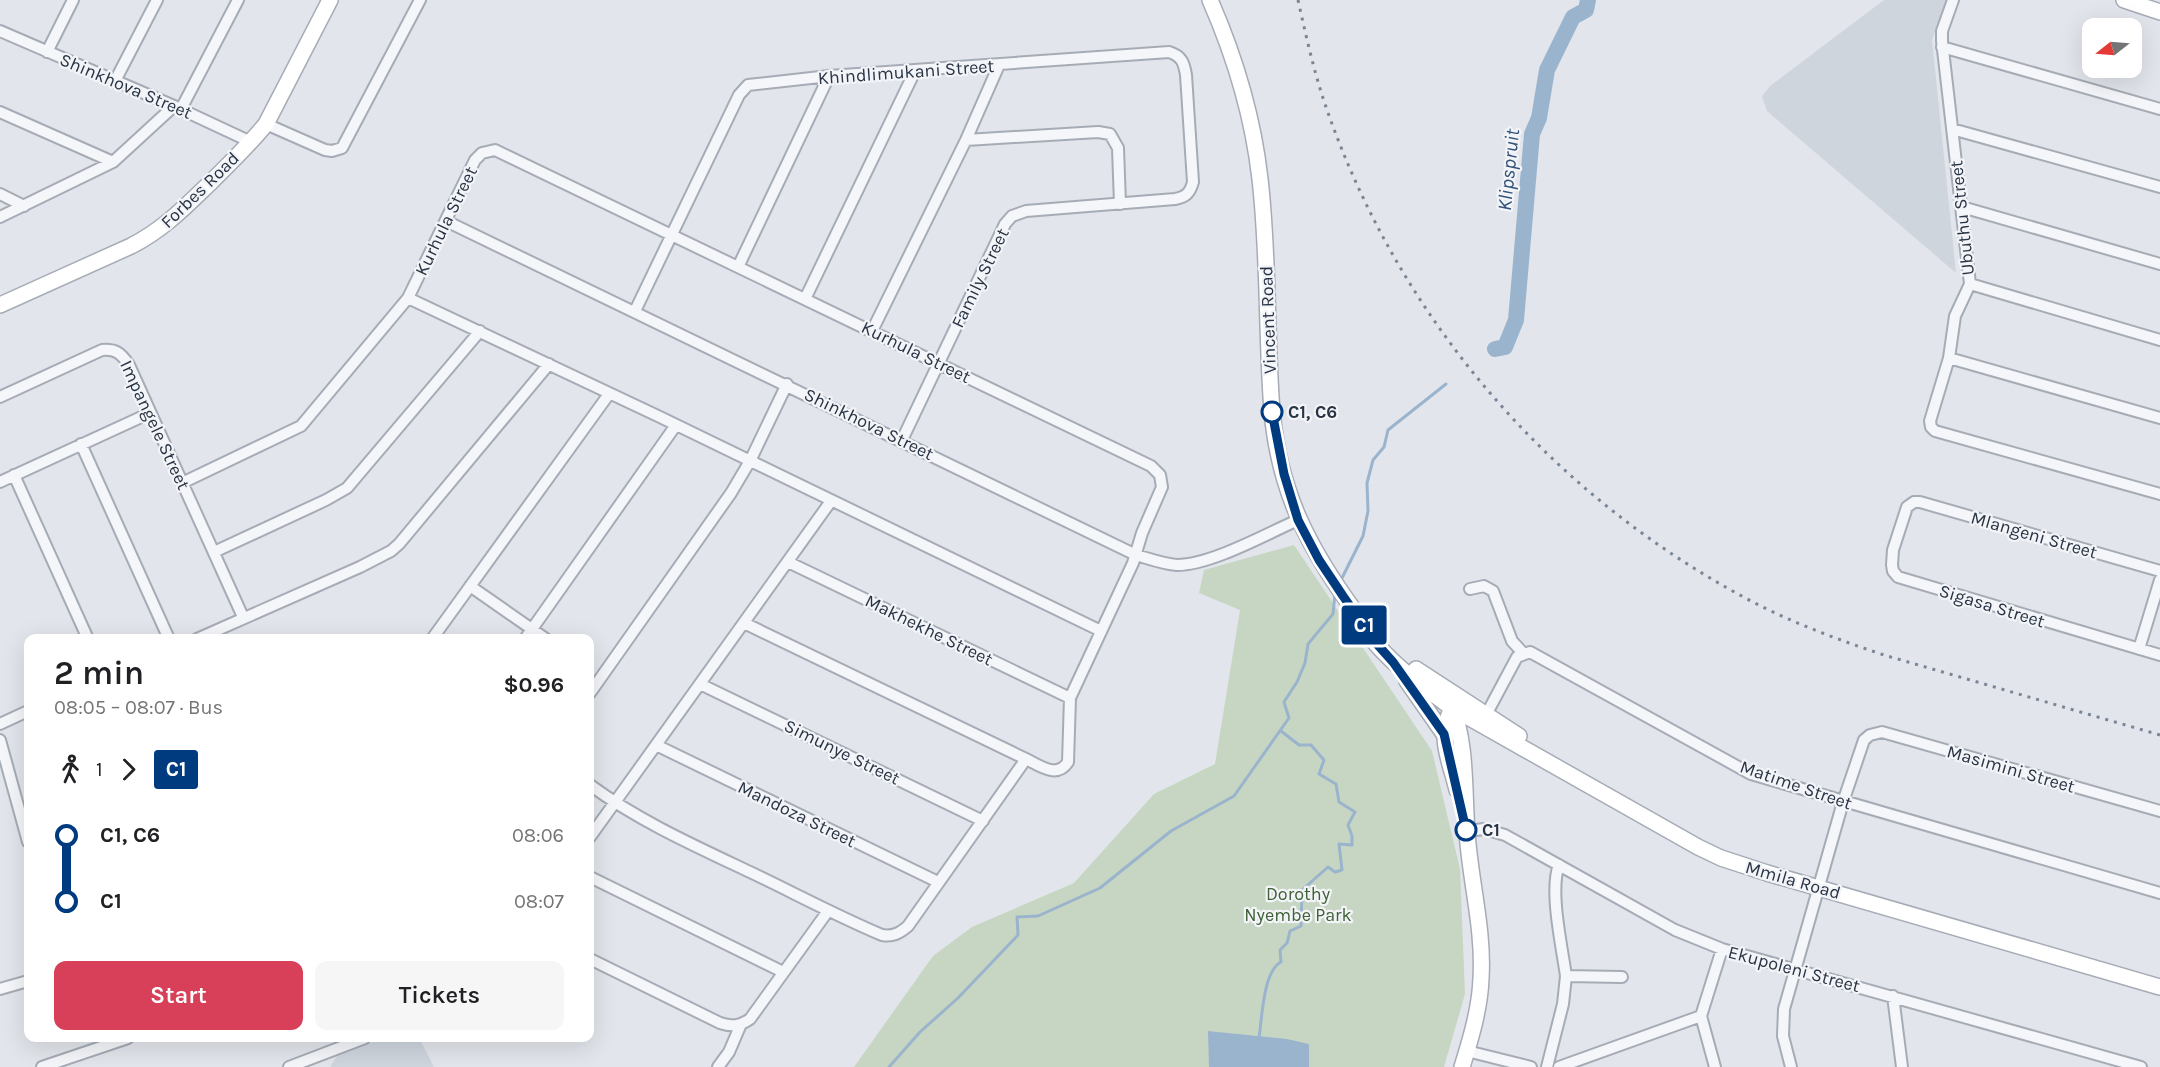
<!DOCTYPE html>
<meta charset="utf-8">
<style>
:root{--surface:#fff;--page:#f6f6f6;--text:#202124;--muted:#757577;--accent:#d74058}
body{margin:0;font-family:Karla,sans-serif;background:var(--page);color:var(--text);height:100vh;display:flex;flex-direction:column;font-size:22px;white-space:nowrap}
*{box-sizing:border-box;margin:0}
p{font-size:20px;color:var(--muted)}
.icon{flex:none;width:33px;height:33px;fill:none;stroke:currentColor;stroke-width:2;stroke-linecap:round;stroke-linejoin:round}
.map{position:relative;flex:1;overflow:hidden}
.sheet{position:absolute;left:24px;top:634px;width:570px;height:408px;display:flex;flex-direction:column;background:var(--surface);border-radius:12px;box-shadow:0 6px 24px #0002}
.sheet>*{flex:none}
.badge{padding:0 12px;border-radius:4px;font-size:21px;line-height:39px}
.needle{width:39px;rotate:253deg}
.controls{position:absolute;left:2082px;top:18px;display:grid;gap:12px}
.controls a{display:grid;place-items:center;width:60px;height:60px;border-radius:12px;background:var(--surface);box-shadow:0 6px 24px #0002;font-size:30px}
.map>.badge{position:absolute;translate:-50% -50%;box-shadow:0 0 0 3px #fff}
.legs{display:flex;align-items:center;gap:9px;height:66px;padding:0 30px;font-size:20px}
.legs p{margin-inline-start:auto}
.summary{display:flex;align-items:center;justify-content:space-between;height:102px;padding:0 30px}
h1{font-size:33px;font-weight:600;line-height:45px}
.cta{display:flex;gap:12px;margin-top:auto;padding:12px 30px}
.cta a{flex:1;height:69px;border-radius:12px;background:var(--accent);color:#fff;font-size:24px;font-weight:600;line-height:69px;text-align:center}
.cta a+a{background:var(--page);color:var(--text)}
ul{padding:0 30px;list-style:none}
li{display:flex;align-items:center;gap:21px;height:66px;font-size:22px}
li i{display:grid;place-items:center;width:9px;height:100%;margin:0 8px;background:currentColor}
li i::after{content:'';width:15px;height:15px;margin:-8px;border:4px solid;border-radius:50%;background:var(--surface)}
li p{margin-inline-start:auto}
li:first-child i{background:linear-gradient(#0000 50%,currentColor 0)}
li:last-child i{background:linear-gradient(currentColor 50%,#0000 0)}
.map>svg:first-child{display:block}
.built{fill:#cfd5dd}
.green{fill:#c7d6c2}
.water{fill:#9bb4cd}
.lines{fill:none;stroke-linecap:round;stroke-linejoin:round}
.stream{stroke:#9bb4cd;stroke-width:3}
.river{stroke:#9bb4cd;stroke-width:16}
.street-casing{stroke:#a6acb6;stroke-width:14}
.secondary-casing{stroke:#a6acb6;stroke-width:18}
.street{stroke:#f5f6f9;stroke-width:10}
.secondary{stroke:#fff;stroke-width:15}
.rail{stroke:#7a8596;stroke-width:3;stroke-dasharray:3 6;stroke-linecap:butt}
.line-1-casing{stroke:#fff;stroke-width:14}
.line-1{stroke:#003b80;stroke-width:9}
.stop-1-dot{fill:#fff;stroke:#003b80;stroke-width:3}
.labels{text-anchor:middle;stroke-width:4.5;stroke-linejoin:round;paint-order:stroke}
.street-label{font-size:18px;fill:#283344;stroke:#f2f4f8}
.stop-label{font-size:18px;font-weight:bold;fill:#283344;stroke:#f2f4f8;text-anchor:start}
.park-label{font-size:18px;fill:#3e6135;stroke:#f2f4f8}
.water-label{font-size:20px;font-style:italic;fill:#30527b;stroke:#f2f4f8}
</style>
<div class="map">
<svg width="2160" height="1067" viewBox="0 0 2160 1067">
<rect width="100%" height="100%" fill="#e2e5eb"/>
<path class="built" d="M1884,0H1946L1932,40L1956,273L1767,111L1762,96L1770,86Z
M384,1038H419L434,1067H330L337,1056Z"/>
<path class="green" d="M1294,545L1432,751L1460,869L1465,994L1444,1067H854L933,956L972,927L1074,883L1154,794L1215,764L1240,610L1199,593L1204,570Z"/>
<path class="water" d="M1208,1031L1287,1039L1309,1044V1067H1209Z"/>
<g class="lines">
<path class="stream" d="M1340,582L1363,536L1368,511L1367,483L1373,460L1384,447L1388,430L1446,384
M1259,1038C1262,1019 1263,971 1281,962L1280,950L1287,943L1290,931L1301,926L1302,890L1328,867L1335,872L1342,870L1339,844L1352,845V836L1348,825L1355,812L1339,802L1336,784L1319,774L1324,760L1311,745H1299L1281,731
M889,1067L920,1032L958,998L1018,935L1017,917L1038,916L1100,888L1171,831L1234,796L1289,718L1284,702L1297,682L1305,663L1308,644L1333,614L1335,593"/>
<path class="river" d="M1495,349L1505,347L1516,320L1532,134L1539,118L1547,70L1573,17L1586,10L1588,0"/>
<g class="street-casing">
<path id="street" d="M1953,0L1942,31V41L1970,284L1955,316L1949,358L1930,421L1931,427L1935,431L2160,494
M0,31L174,106L251,142
M1942,47L2160,109
M47,52L73,0
M115,81L157,0
M181,109L238,0
M0,112L113,162
M266,124L325,150L332,151L342,148L420,0
M1952,129L2160,187
M966,140L1098,132L1110,134L1118,148L1120,204
M0,194L24,206
M1962,207L2160,264
M0,217L113,162L174,106
M446,221L1136,555C1150,559 1163,564 1177,565C1211,565 1266,534 1298,520
M738,267L829,76
M1970,284L2160,340
M408,298L660,417L1101,631
M805,299L915,71
M635,311L739,95L748,85L829,76L1169,52C1182,56 1184,63 1186,75L1193,182C1190,193 1186,197 1175,199L1026,211L1012,216L1005,224L902,440
M872,331L966,140L999,65
M1949,358L2160,418
M0,397L102,350C116,349 121,353 129,365L243,617
M81,444L169,639
M14,475L88,639
M0,482L150,413
M182,483L301,426L408,298L475,160L482,153L495,150L1151,466L1160,475L1162,487L1142,533L1133,563L1070,698L1068,762C1057,779 1040,766 1026,759L744,623
M214,552L326,500L347,488L480,331
M788,562L1070,698
M2160,571L1920,502H1914L1907,507L1893,550L1892,565L1893,571L1898,577L2160,655
M470,586L546,639
M1470,589L1484,586L1493,591L1512,641L1523,653
M197,639L360,567L391,551L399,544L549,364
M432,639L609,394
M525,639L676,425
M2139,649L2160,580
M700,684L983,821
M590,693L731,493L750,461L787,384
M1486,715L1517,657L1530,652L1751,774L2160,893
M0,724L28,711
M0,740L28,842
M656,745L938,882
M590,785C639,821 695,846 750,872C794,893 837,916 882,935C893,937 900,933 908,926L1026,759
M1467,831L1484,829L1505,835L1675,930L1722,949L2141,1067
M590,837L831,501
M590,877L783,972
M590,959L720,1023C732,1027 740,1026 750,1019L828,911
M1566,976L1622,977
M0,989L28,981
M1893,996L1902,1067
M1467,1051L1531,1067
M42,1067L128,1038
M289,1067L365,1038
M718,1067L729,1052L741,1024
M1547,1067L1563,1004L1566,976C1562,947 1549,890 1559,865
M1559,1067L1701,1016
M1715,1067L1701,1016L1722,949
M1791,1067L1783,1036L1784,1009L1843,802L1864,740L1870,735L1882,732L2160,811"/>
</g>
<g class="secondary-casing">
<path id="secondary" d="M1210,0C1235,57 1253,117 1260,179C1269,256 1266,334 1272,411C1279,492 1309,549 1356,613C1363,623 1368,634 1376,644C1398,669 1426,689 1452,708L1698,847L1721,858L1767,873L2160,987
M2124,0L2160,12
M0,305L131,246C163,230 186,206 211,182C230,163 249,145 266,124L330,0
M1416,669L1519,736
M1407,681L1444,734
M1451,706C1467,739 1464,796 1467,832C1470,880 1484,929 1481,978C1480,1008 1471,1038 1462,1067
M1457,707L1452,708C1437,738 1450,760 1457,790"/>
</g>
<use href="#street" class="street"/>
<use href="#secondary" class="secondary"/>
<path class="rail" d="M1298,0C1306,36 1314,72 1326,107C1400,321 1552,496 1751,601C1793,623 1839,640 1884,655L2160,735"/>
</g>
<g class="lines">
<g class="line-1-casing">
<path id="line-1" d="M1272,412L1284,474L1298,520L1319,560L1343,596L1376,643L1393,662L1444,734L1466,830"/>
</g>
<use href="#line-1" class="line-1"/>
</g>
<g class="stop-1-dot">
<circle cx="1272" cy="412" r="10"/>
<circle cx="1466" cy="830" r="10"/>
</g>
<g class="labels">
<g class="street-label">
<text transform="translate(906 72) rotate(-4)" y="6">Khindlimukani Street</text>
<text transform="translate(126 86) rotate(23)" y="6">Shinkhova Street</text>
<text transform="translate(200 190) rotate(-44)" y="6">Forbes Road</text>
<text transform="translate(1962 218) rotate(-96)" y="6">Ubuthu Street</text>
<text transform="translate(446 221) rotate(-64)" y="6">Kurhula Street</text>
<text transform="translate(980 278) rotate(-64)" y="6">Family Street</text>
<text transform="translate(1268 320) rotate(-92)" y="6">Vincent Road</text>
<text transform="translate(916 352) rotate(26)" y="6">Kurhula Street</text>
<text transform="translate(869 424) rotate(26)" y="6">Shinkhova Street</text>
<text transform="translate(155 425) rotate(65)" y="6">Impangele Street</text>
<text transform="translate(2034 535) rotate(16)" y="6">Mlangeni Street</text>
<text transform="translate(1992 606) rotate(17)" y="6">Sigasa Street</text>
<text transform="translate(929 630) rotate(26)" y="6">Makhekhe Street</text>
<text transform="translate(842 752) rotate(26)" y="6">Simunye Street</text>
<text transform="translate(2011 769) rotate(16)" y="6">Masimini Street</text>
<text transform="translate(1796 785) rotate(19)" y="6">Matime Street</text>
<text transform="translate(797 814) rotate(26)" y="6">Mandoza Street</text>
<text transform="translate(1793 880) rotate(16)" y="6">Mmila Road</text>
<text transform="translate(1794 969) rotate(15)" y="6">Ekupoleni Street</text>
</g>
<g class="stop-label">
<text x="1288" y="418">C1, C6</text>
<text x="1482" y="836">C1</text>
</g>
<g class="park-label">
<text x="1298" y="900">Dorothy<tspan x="1298" dy="21">Nyembe Park</tspan></text>
</g>
<g class="water-label">
<text transform="translate(1508 170) rotate(-84)" y="7">Klipspruit</text>
</g>
</g>
</svg>
<div class="controls">
<a><svg class="needle" viewBox="-14 -14 28 28"><path d="M0-13l5 13h-10z" fill="#e53935"/><path d="M0 13l5-13h-10z" fill="#757577"/></svg></a>
</div>
<b class="badge" style="left:1364px;top:625px;background:#003b80;color:#fff">C1</b>
<section class="sheet">
<div class="summary"><div><h1>2 min</h1><p>08:05 – 08:07 · Bus</p></div><b>$0.96</b></div>
<div class="legs"><svg class="icon" aria-label="walk" viewBox="0 0 24 24"><circle cx="13" cy="4" r="2"/><path d="M13 8l-2 6 4 7M11 14l-3 7M7 12l3-4h3l4 4"/></svg>1<svg class="icon" aria-label="forward" viewBox="0 0 24 24"><path d="M9 5l7 7-7 7"/></svg><b class="badge" style="background:#003b80;color:#fff">C1</b></div>
<ul>
<li><i style="color:#003b80"></i><b>C1, C6</b><p>08:06</p></li>
<li><i style="color:#003b80"></i><b>C1</b><p>08:07</p></li>
</ul>
<div class="cta"><a>Start</a><a>Tickets</a></div>
</section>
</div>
